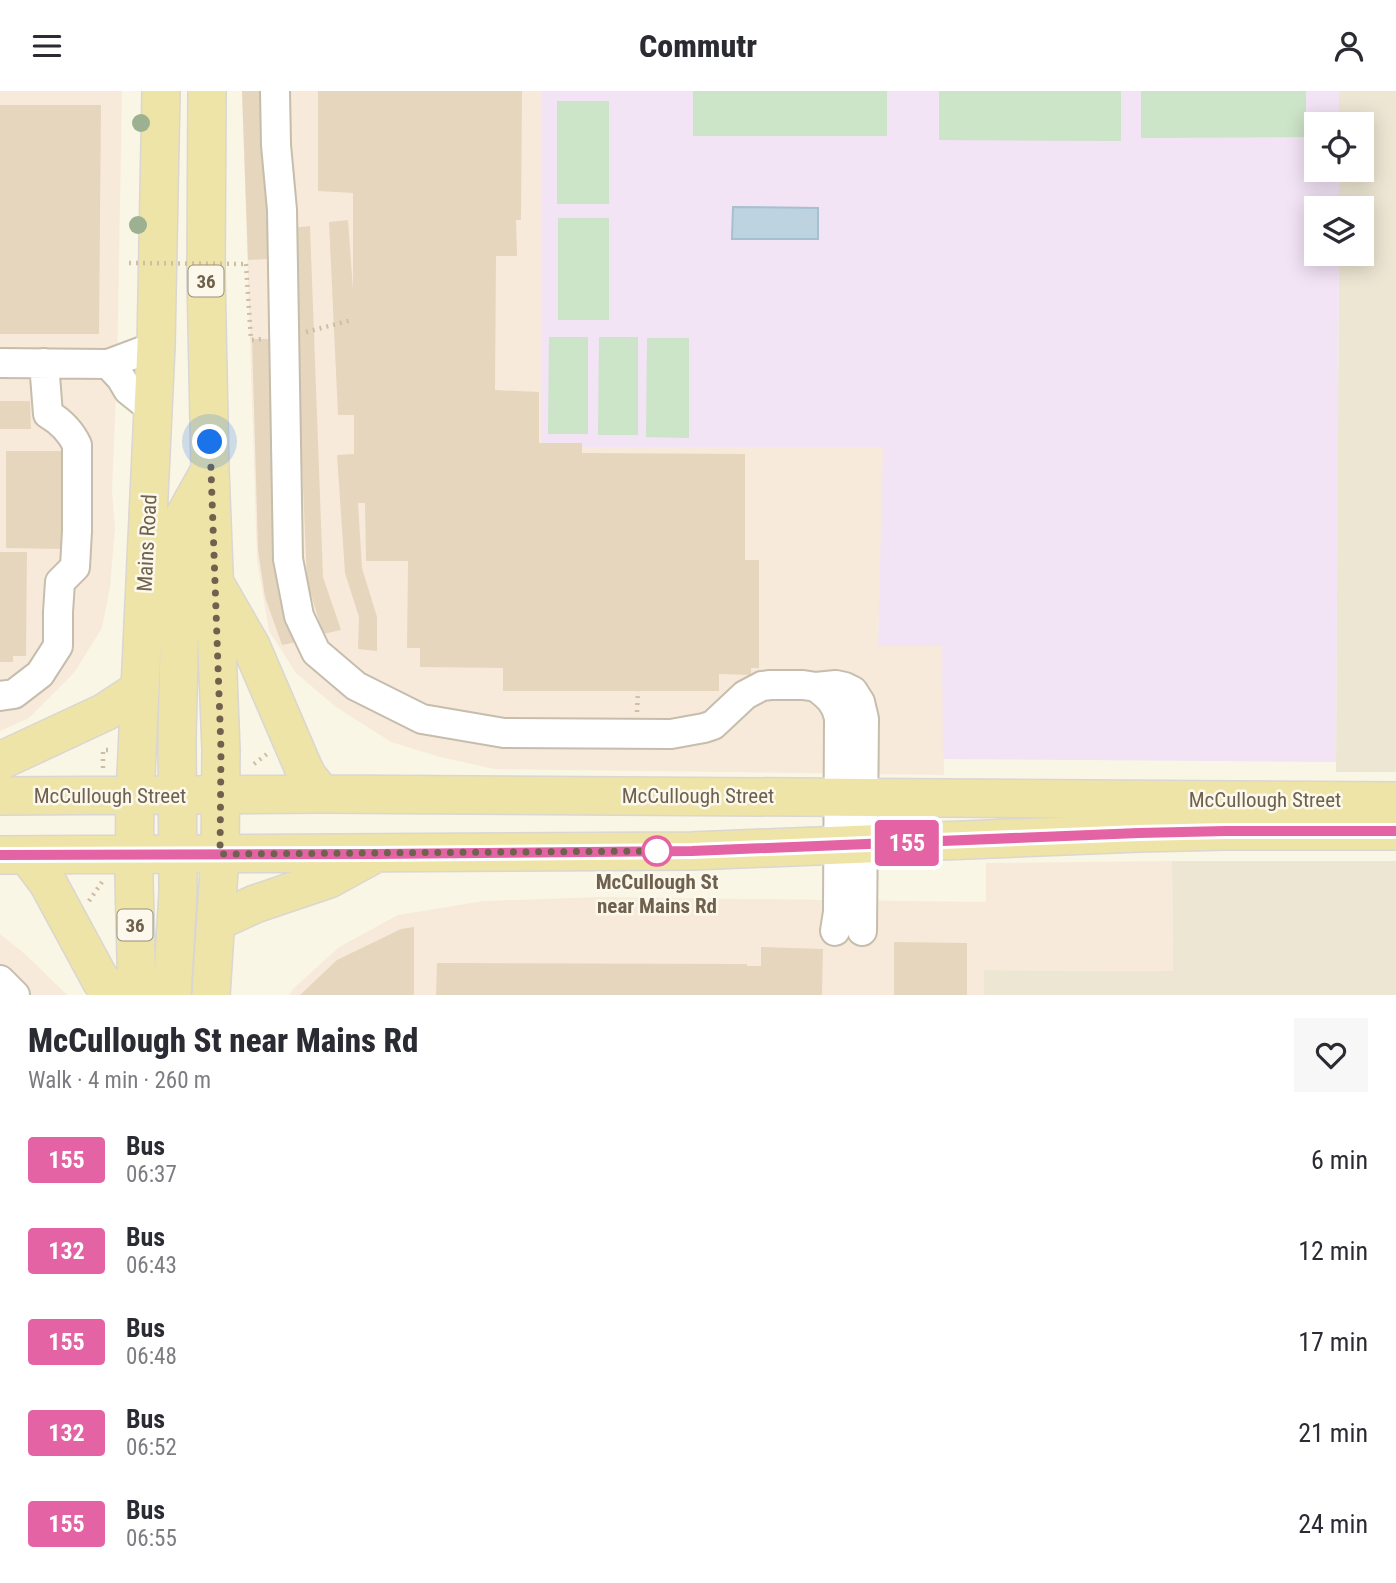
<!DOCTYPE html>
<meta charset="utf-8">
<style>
:root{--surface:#fff;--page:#f7f7f7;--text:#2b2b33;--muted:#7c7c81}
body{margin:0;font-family:"Roboto Condensed",sans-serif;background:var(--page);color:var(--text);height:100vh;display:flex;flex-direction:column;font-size:26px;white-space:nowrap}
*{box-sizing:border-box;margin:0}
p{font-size:23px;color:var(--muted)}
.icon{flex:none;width:38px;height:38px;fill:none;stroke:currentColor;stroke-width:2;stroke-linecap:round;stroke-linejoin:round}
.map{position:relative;height:904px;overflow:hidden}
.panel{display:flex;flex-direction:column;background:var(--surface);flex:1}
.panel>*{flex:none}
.badge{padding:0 14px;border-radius:5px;font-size:24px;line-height:46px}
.buttons{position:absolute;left:1304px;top:21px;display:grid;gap:14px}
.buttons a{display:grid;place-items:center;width:70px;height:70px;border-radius:0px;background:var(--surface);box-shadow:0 4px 18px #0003;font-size:35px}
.you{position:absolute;width:35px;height:35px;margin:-18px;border:5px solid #fff;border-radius:50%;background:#1a73e8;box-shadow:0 0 0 10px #1a73e833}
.map>.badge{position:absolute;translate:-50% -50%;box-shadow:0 0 0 4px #fff}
.round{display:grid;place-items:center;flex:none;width:74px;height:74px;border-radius:0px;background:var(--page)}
.summary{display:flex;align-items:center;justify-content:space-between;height:119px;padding:0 28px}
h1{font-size:33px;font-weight:800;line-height:52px}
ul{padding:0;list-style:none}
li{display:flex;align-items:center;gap:21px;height:91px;padding:0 28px}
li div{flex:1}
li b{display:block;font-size:26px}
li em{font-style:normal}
li .badge{min-width:77px;font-weight:700;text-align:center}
header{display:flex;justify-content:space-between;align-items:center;height:91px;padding:0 28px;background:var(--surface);font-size:32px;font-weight:800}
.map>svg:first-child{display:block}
.residential{fill:#ede6d3}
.commercial{fill:#f8eadb}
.education{fill:#f2e3f5}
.green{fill:#cce4c7}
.water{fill:#bdd3e0;stroke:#a5c0d0;stroke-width:2}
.building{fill:#e6d6bd}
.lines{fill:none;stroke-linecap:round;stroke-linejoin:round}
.minor-casing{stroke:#c6bdac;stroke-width:32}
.major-casing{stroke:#dad6d1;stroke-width:40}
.path{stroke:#cfbea5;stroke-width:4.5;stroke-dasharray:2 5;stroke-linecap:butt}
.minor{stroke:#fff;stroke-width:28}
.major{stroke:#efe4a7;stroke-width:37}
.path-bridge{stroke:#cfbea5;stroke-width:4.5;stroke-dasharray:2 5;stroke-linecap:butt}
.tree{fill:#9cb191}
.line-casing{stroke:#fff;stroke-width:16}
.line{stroke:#e463a4;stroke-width:10}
.walk{stroke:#6f614e;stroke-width:7;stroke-dasharray:0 12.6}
.stop-dot{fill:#fff;stroke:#e463a4;stroke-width:3.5}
.labels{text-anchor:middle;stroke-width:5;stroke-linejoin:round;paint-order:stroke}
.shield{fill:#fcf9ec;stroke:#998f7d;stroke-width:2}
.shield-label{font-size:19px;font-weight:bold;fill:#6f614e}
.street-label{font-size:21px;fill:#6f614e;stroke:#fcf9ec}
.stop-label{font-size:21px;font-weight:bold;fill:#6f614e;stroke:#fcf9ec}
</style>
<header><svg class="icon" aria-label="menu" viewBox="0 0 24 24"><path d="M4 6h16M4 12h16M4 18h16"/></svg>Commutr<svg class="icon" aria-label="person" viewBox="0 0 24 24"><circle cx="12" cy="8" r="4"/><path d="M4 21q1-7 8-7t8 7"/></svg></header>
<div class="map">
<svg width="1396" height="904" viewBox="0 0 1396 904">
<rect width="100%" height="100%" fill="#f9f6e6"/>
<path class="residential" d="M1339,0H1396V681H1336L1339,163H1362V117H1339V79H1362V33H1339Z
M1172,770H1396V904H984V879L1173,880Z"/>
<path class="commercial" d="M0,0H122L117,281L112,399L115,437L110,496L102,537L74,582L29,627L0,640Z
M242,0H542V356H884L878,554L942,555L944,684L494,678L440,666L391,651L336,616L296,582L269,540L257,469Z
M1172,770L1173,880L984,879V904H289L293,898L339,856L398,824L483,810L599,806L986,811V772Z
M0,843L25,863L67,904H0Z"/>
<path class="education" d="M542,0H1339V33H1316V79H1339V117H1316V163H1339L1336,671L943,668L942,555H878L883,356H542Z"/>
<path class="green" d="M693,0H887V45H693Z
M939,0H1121V50L939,49Z
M1141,0H1306V46L1141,47Z
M557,10H609V113H557Z
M558,127H609V229H558Z
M549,246H588V343H548Z
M599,246H638V344H598Z
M647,247H689V347L646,346Z"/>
<path class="water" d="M733,116L818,117V148H732Z"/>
<path class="building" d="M242,0H260L269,168L248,169Z
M318,0H522L521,129H516L517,165H496L495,299L539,301V352H582V362L745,363V469H759V577H751V584L719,583V600H503V577L420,576V557H407L408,470H366L365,412H358L362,477L377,526V560L358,558L359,526L345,482L337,364L354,363V324H338L329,131L348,129L353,199V102L318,100Z
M0,14H101L99,243H0Z
M310,135L323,486L341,539L323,543L307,490L292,137Z
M252,248H272L301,550L282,554L265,506L258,459Z
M0,310H30L31,338H0Z
M6,360H63V458L6,457Z
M0,461H27L26,565H13V571H0Z
M414,836V904H300L337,869L401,838Z
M894,851L967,852V904H894Z
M761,856L823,858L822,904H436L437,872L747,873V875H761Z"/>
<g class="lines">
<g class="minor-casing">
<path id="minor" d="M275,0L276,54L282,119L288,468L299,525L316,561L356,595L422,628L504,642L671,643L704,637L713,634L745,604L762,595L770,594H803L816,596L836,594L845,596L853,600L860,611L864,628L862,840
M0,272L108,273L156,255
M108,273L121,287L128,299L153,319
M816,596C828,605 836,612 839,627L838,821L835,840
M0,605L14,603L40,583L58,555V521L60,491L75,476L77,440V354C71,341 60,330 48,323L44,272
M0,889L15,904"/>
</g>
<g class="major-casing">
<path id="major" d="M207,0L206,184L210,379L221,659L220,763L211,904
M217,496L251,555L303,676L308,686L322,703
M0,670L105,621L140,598
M0,705L322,703L1396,710
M0,764L692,760L1139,742L1226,740H1396
M27,764L48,792L101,890L120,904
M216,831L255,813L329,788L371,765
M137,904L134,789L135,705L156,255L161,0
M172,904L178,800L177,647L182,429L210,379"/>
</g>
<path class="path" d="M246,173L251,249L263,248
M306,241L352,229
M637,621L638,600
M254,673L267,663
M103,677V659H108
M89,810L102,791"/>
<use href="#minor" class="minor"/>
<use href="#major" class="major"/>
<path class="path-bridge" d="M129,172L246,173"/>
</g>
<g class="tree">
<circle cx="141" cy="32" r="9"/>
<circle cx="138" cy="134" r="9"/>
</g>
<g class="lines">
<g class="line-casing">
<path id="line" d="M0,764L375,763L692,760L1139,742L1226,740H1396"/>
</g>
<use href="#line" class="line"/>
<path class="walk" d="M210,351L221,659L220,763L665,760H657"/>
</g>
<circle class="stop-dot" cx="657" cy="760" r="14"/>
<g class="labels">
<g class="shield">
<rect x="188.5" y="174.5" width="35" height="31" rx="5"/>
<rect x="117.5" y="818.5" width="35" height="31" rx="5"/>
</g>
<g class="shield-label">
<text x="206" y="197">36</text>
<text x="135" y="841">36</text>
</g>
<g class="street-label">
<text transform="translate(147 452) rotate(-87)" y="7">Mains Road</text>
<text x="110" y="712">McCullough Street</text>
<text x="698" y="712">McCullough Street</text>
<text x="1265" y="716">McCullough Street</text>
</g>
<g class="stop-label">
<text x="657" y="798">McCullough St<tspan x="657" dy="24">near Mains Rd</tspan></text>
</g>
</g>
</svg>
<div class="buttons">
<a><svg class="icon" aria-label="locate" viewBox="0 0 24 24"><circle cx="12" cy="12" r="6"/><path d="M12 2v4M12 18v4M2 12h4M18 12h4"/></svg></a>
<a><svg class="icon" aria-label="layers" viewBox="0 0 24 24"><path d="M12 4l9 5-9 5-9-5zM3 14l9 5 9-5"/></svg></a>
</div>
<div class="you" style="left:210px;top:351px"></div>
<b class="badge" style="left:907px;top:752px;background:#e463a4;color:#fff">155</b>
</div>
<section class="panel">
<div class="summary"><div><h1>McCullough St near Mains Rd</h1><p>Walk · 4 min · 260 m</p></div><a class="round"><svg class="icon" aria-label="heart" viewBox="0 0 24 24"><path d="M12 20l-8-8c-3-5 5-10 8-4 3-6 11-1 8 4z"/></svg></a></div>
<ul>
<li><span class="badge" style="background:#e463a4;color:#fff">155</span><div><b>Bus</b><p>06:37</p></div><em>6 min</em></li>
<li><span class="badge" style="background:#e463a4;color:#fff">132</span><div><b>Bus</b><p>06:43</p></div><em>12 min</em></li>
<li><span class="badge" style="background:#e463a4;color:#fff">155</span><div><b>Bus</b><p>06:48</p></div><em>17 min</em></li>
<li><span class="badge" style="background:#e463a4;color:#fff">132</span><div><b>Bus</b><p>06:52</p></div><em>21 min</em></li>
<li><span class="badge" style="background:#e463a4;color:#fff">155</span><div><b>Bus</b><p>06:55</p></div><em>24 min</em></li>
</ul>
</section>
